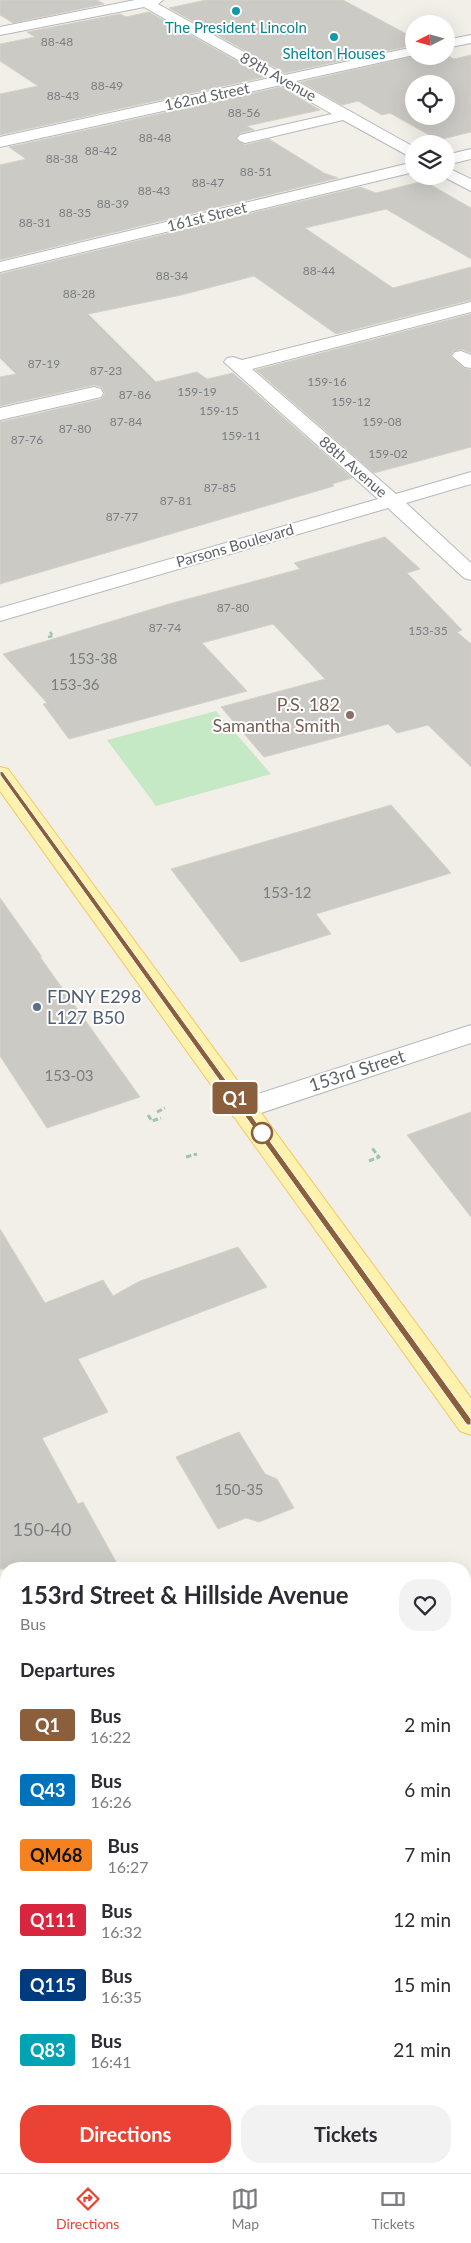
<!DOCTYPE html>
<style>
:root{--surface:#fff;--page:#f2f2f3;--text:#2b2b33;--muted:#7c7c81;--line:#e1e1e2;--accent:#ea4335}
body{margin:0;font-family:Lato,sans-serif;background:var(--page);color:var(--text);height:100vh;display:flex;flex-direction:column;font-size:19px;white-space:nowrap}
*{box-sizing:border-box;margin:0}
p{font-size:16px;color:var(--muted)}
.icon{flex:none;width:28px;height:28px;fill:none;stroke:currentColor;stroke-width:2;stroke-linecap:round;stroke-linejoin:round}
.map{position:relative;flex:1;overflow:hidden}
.drawer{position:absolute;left:0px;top:1562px;width:471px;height:611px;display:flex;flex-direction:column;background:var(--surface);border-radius:20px 20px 0 0;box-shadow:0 5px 20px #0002}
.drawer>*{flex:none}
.badge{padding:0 10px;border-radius:4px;font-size:18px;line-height:32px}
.needle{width:32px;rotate:264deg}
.buttons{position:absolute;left:405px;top:15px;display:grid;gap:10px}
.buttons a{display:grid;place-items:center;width:50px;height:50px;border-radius:50%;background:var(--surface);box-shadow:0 5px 20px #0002;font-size:25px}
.map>.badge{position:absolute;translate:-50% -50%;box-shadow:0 0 0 2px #fff}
h2{padding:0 20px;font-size:19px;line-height:45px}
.round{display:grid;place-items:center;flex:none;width:52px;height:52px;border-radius:20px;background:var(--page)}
.overview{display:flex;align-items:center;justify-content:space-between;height:85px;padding:0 20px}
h1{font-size:24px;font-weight:700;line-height:38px}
.primary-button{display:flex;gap:10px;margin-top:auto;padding:10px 20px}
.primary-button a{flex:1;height:58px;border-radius:20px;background:var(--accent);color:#fff;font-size:20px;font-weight:700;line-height:58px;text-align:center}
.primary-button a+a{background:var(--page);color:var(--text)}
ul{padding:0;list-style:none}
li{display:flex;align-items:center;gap:15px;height:65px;padding:0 20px}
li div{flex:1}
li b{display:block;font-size:19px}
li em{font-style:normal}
li .badge{min-width:55px;font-weight:700;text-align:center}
.tabs{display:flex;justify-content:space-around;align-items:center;height:70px;border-top:1px solid var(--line);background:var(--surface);font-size:14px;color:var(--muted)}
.tabs a{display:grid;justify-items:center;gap:2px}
.tabs .on{color:var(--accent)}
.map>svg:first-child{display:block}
.green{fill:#c5e8c5}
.building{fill:#cccac5;stroke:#d6d1c6;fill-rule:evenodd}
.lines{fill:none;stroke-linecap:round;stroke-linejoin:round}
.minor-casing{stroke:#b5b8bc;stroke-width:2}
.major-casing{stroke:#f2c960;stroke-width:2}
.path-far1{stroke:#9cc7a9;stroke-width:2.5;stroke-dasharray:4.5 2;stroke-linecap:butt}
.path{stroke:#9cc7a9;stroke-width:3;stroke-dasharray:5.5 2.5;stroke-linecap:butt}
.minor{fill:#fff;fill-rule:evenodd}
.major{fill:#fff2af;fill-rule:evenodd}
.line{fill:#8b5e3c;stroke:#fff}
.culture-dot{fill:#0f9aa8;stroke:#fff;stroke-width:2}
.education-dot{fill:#8d6e63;stroke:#fff;stroke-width:2}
.service-dot{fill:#5c6f8a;stroke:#fff;stroke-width:2}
.stop-dot{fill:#fff;stroke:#8b5e3c;stroke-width:2.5}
.labels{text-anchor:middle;stroke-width:4;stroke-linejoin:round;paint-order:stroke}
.far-number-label{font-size:12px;fill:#7a7d7f}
.far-culture-label{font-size:15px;fill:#0d838f;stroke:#fff}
.far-street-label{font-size:15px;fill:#5f6368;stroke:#fff}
.number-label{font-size:15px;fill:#7a7d7f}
.education-label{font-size:18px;fill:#785e54;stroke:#fff;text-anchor:end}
.service-label{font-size:18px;fill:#4e5e75;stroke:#fff;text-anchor:start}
.street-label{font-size:18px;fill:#5f6368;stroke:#fff}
.near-number-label{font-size:18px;fill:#7a7d7f}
</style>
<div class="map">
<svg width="471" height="2173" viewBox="0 0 471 2173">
<rect width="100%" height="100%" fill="#f1efe8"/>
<path class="green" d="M216,711L271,774L156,806L107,740Z"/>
<path class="building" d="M0,0H97L104,4L13,23L0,15Z
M206,0H343L414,38V45L285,73L169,8Z
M149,12L265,77L0,135V94L38,86L0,61V44L35,37L27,32L120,14L126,17Z
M446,55L454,59L471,55V132L438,140L390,113L382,115L358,101L342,105L301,82L415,56ZM414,84H446V116H414Z
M281,87L320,110L247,126L254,130L240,133L236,139L245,145L269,139L324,173L338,178L0,260V165L26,159L9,147Z
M424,181L471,208V259L386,209L305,228L393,288L471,267V300L336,334L254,276L181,295L88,314L156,382L197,372L207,379L233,373L352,478L332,484L334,486L0,584V422L101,399L105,394L102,387L94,385L0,406V377L16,374L0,358V274L360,187L376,193Z
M471,314V353L461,349L454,351L450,356L464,368L471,370V447L374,473L256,370Z
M385,537L420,569L407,573L462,630L457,632L471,644V767L428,725L397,733L388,724L264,757L221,707L325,679L273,624L202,643L247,691L69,739L43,704L47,703L3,654L169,604L300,569L294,563Z
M391,805L451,873L316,914L331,934L241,962L171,869Z
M0,898L42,957H40L140,1097L47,1128L0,1056Z
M471,1112V1217L407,1135Z
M0,1229L45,1303L103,1280L113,1296L140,1281L238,1247L267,1287L78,1359L108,1412L42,1438L78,1504L83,1502L120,1569H0Z
M239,1432L265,1474L277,1479L294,1508L259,1522L246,1518L218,1529L176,1457Z"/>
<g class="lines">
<g class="minor-casing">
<path id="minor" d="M135,0H163L158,4L285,75L414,47V55L296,81L414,147V159L343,120L245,143L240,141L237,138L240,135L332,114L281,85L0,147V137L270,78L144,7L0,35V27Z
M471,35V43L446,48V40Z
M471,149V159L446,165V155Z
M414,162V172L0,272V262Z
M446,167L471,179V191L442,176H446Z
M471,302V312L252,369L396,494L471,472V484L406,503L471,563V580L464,578L388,508L0,621V608L378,499L224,362L227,358L233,357L242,360Z
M461,351L471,355V368L465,367L452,356L455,352Z
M94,387L101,389L103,393L101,397L0,420V408Z
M471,1025V1043L243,1119L233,1116L229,1109L233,1102Z
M0,1886L6,1889V1936L0,1934Z
M98,2168H140L143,2173H100Z"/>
</g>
<g class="major-casing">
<path id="major" d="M0,767L8,769L471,1398V1435L460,1431L0,791Z"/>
</g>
<path class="path-far1" d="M48,637L53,636L50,632"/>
<path class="path" d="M157,1112L165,1108
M148,1115L152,1121L161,1118
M186,1157L197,1154
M369,1161L379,1157L372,1148"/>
<use href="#minor" class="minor"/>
<use href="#major" class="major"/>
</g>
<path class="line" d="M0,771L3,772L471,1419V1425H467L0,775Z"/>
<g class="culture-dot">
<circle cx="236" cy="11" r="5"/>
<circle cx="334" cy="37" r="5"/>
</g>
<circle class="education-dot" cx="350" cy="715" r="5"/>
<circle class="service-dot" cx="37" cy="1007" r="5"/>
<circle class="stop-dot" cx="262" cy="1133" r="10"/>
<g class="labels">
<g class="far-number-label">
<text x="57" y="46">88-48</text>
<text x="107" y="90">88-49</text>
<text x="63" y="100">88-43</text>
<text x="244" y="117">88-56</text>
<text x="155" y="142">88-48</text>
<text x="101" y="155">88-42</text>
<text x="62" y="163">88-38</text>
<text x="256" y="176">88-51</text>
<text x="208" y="187">88-47</text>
<text x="154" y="195">88-43</text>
<text x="113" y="208">88-39</text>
<text x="75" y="217">88-35</text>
<text x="35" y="227">88-31</text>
<text x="319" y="275">88-44</text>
<text x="172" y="280">88-34</text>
<text x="79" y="298">88-28</text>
<text x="44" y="368">87-19</text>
<text x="106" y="375">87-23</text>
<text x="327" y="386">159-16</text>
<text x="197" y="396">159-19</text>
<text x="135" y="399">87-86</text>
<text x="351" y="406">159-12</text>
<text x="219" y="415">159-15</text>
<text x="126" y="426">87-84</text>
<text x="382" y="426">159-08</text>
<text x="75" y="433">87-80</text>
<text x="241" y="440">159-11</text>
<text x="27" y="444">87-76</text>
<text x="388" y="458">159-02</text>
<text x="220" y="492">87-85</text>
<text x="176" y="505">87-81</text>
<text x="122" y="521">87-77</text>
<text x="233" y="612">87-80</text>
<text x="165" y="632">87-74</text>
<text x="428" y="635">153-35</text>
</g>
<g class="far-culture-label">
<text x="236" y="33">The President Lincoln</text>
<text x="334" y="59">Shelton Houses</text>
</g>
<g class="far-street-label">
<text transform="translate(278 77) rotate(29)" y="5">89th Avenue</text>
<text transform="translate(207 97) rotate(-12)" y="5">162nd Street</text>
<text transform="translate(207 217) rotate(-14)" y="5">161st Street</text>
<text transform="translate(353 467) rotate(41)" y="5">88th Avenue</text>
<text transform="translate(235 546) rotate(-16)" y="5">Parsons Boulevard</text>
</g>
<g class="number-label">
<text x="93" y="664">153-38</text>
<text x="75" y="690">153-36</text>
<text x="287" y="898">153-12</text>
<text x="69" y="1081">153-03</text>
<text x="239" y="1495">150-35</text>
</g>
<g class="education-label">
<text x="340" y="711">P.S. 182<tspan x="340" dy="21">Samantha Smith</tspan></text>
</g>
<g class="service-label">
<text x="47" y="1003">FDNY E298<tspan x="47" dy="21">L127 B50</tspan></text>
</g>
<g class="street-label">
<text transform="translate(357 1071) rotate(-18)" y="6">153rd Street</text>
</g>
<g class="near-number-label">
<text x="42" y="1536">150-40</text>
</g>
</g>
</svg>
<div class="buttons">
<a><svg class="needle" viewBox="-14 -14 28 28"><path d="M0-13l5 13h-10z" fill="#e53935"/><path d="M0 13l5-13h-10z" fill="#7c7c81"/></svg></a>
<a><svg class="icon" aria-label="locate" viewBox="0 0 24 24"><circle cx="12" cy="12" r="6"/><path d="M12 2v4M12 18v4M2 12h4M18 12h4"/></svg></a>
<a><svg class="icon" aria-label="layers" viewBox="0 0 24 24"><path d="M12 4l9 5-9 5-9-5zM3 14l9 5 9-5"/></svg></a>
</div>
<b class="badge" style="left:235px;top:1098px;background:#8b5e3c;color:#fff">Q1</b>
<section class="drawer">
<div class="overview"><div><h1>153rd Street &amp; Hillside Avenue</h1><p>Bus</p></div><a class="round"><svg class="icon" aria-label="heart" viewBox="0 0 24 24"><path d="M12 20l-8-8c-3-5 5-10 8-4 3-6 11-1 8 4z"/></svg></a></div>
<h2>Departures</h2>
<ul>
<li><span class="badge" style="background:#8b5e3c;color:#fff">Q1</span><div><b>Bus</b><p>16:22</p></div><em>2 min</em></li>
<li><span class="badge" style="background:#0072bc;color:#fff">Q43</span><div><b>Bus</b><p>16:26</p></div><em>6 min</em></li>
<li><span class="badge" style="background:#f58220;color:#111">QM68</span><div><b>Bus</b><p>16:27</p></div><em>7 min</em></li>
<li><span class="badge" style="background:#d7263d;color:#fff">Q111</span><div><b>Bus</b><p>16:32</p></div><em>12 min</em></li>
<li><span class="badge" style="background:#003b80;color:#fff">Q115</span><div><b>Bus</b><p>16:35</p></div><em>15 min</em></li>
<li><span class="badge" style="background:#00a3b4;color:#fff">Q83</span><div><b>Bus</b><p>16:41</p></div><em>21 min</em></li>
</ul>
<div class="primary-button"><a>Directions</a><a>Tickets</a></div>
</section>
</div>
<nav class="tabs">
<a class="on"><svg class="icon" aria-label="directions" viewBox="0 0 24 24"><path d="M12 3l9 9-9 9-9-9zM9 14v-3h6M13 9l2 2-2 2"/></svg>Directions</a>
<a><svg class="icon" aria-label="map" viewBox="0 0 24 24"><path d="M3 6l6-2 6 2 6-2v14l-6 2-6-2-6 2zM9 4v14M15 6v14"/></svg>Map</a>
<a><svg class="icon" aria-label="tickets" viewBox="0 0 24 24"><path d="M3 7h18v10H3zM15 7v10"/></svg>Tickets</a>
</nav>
